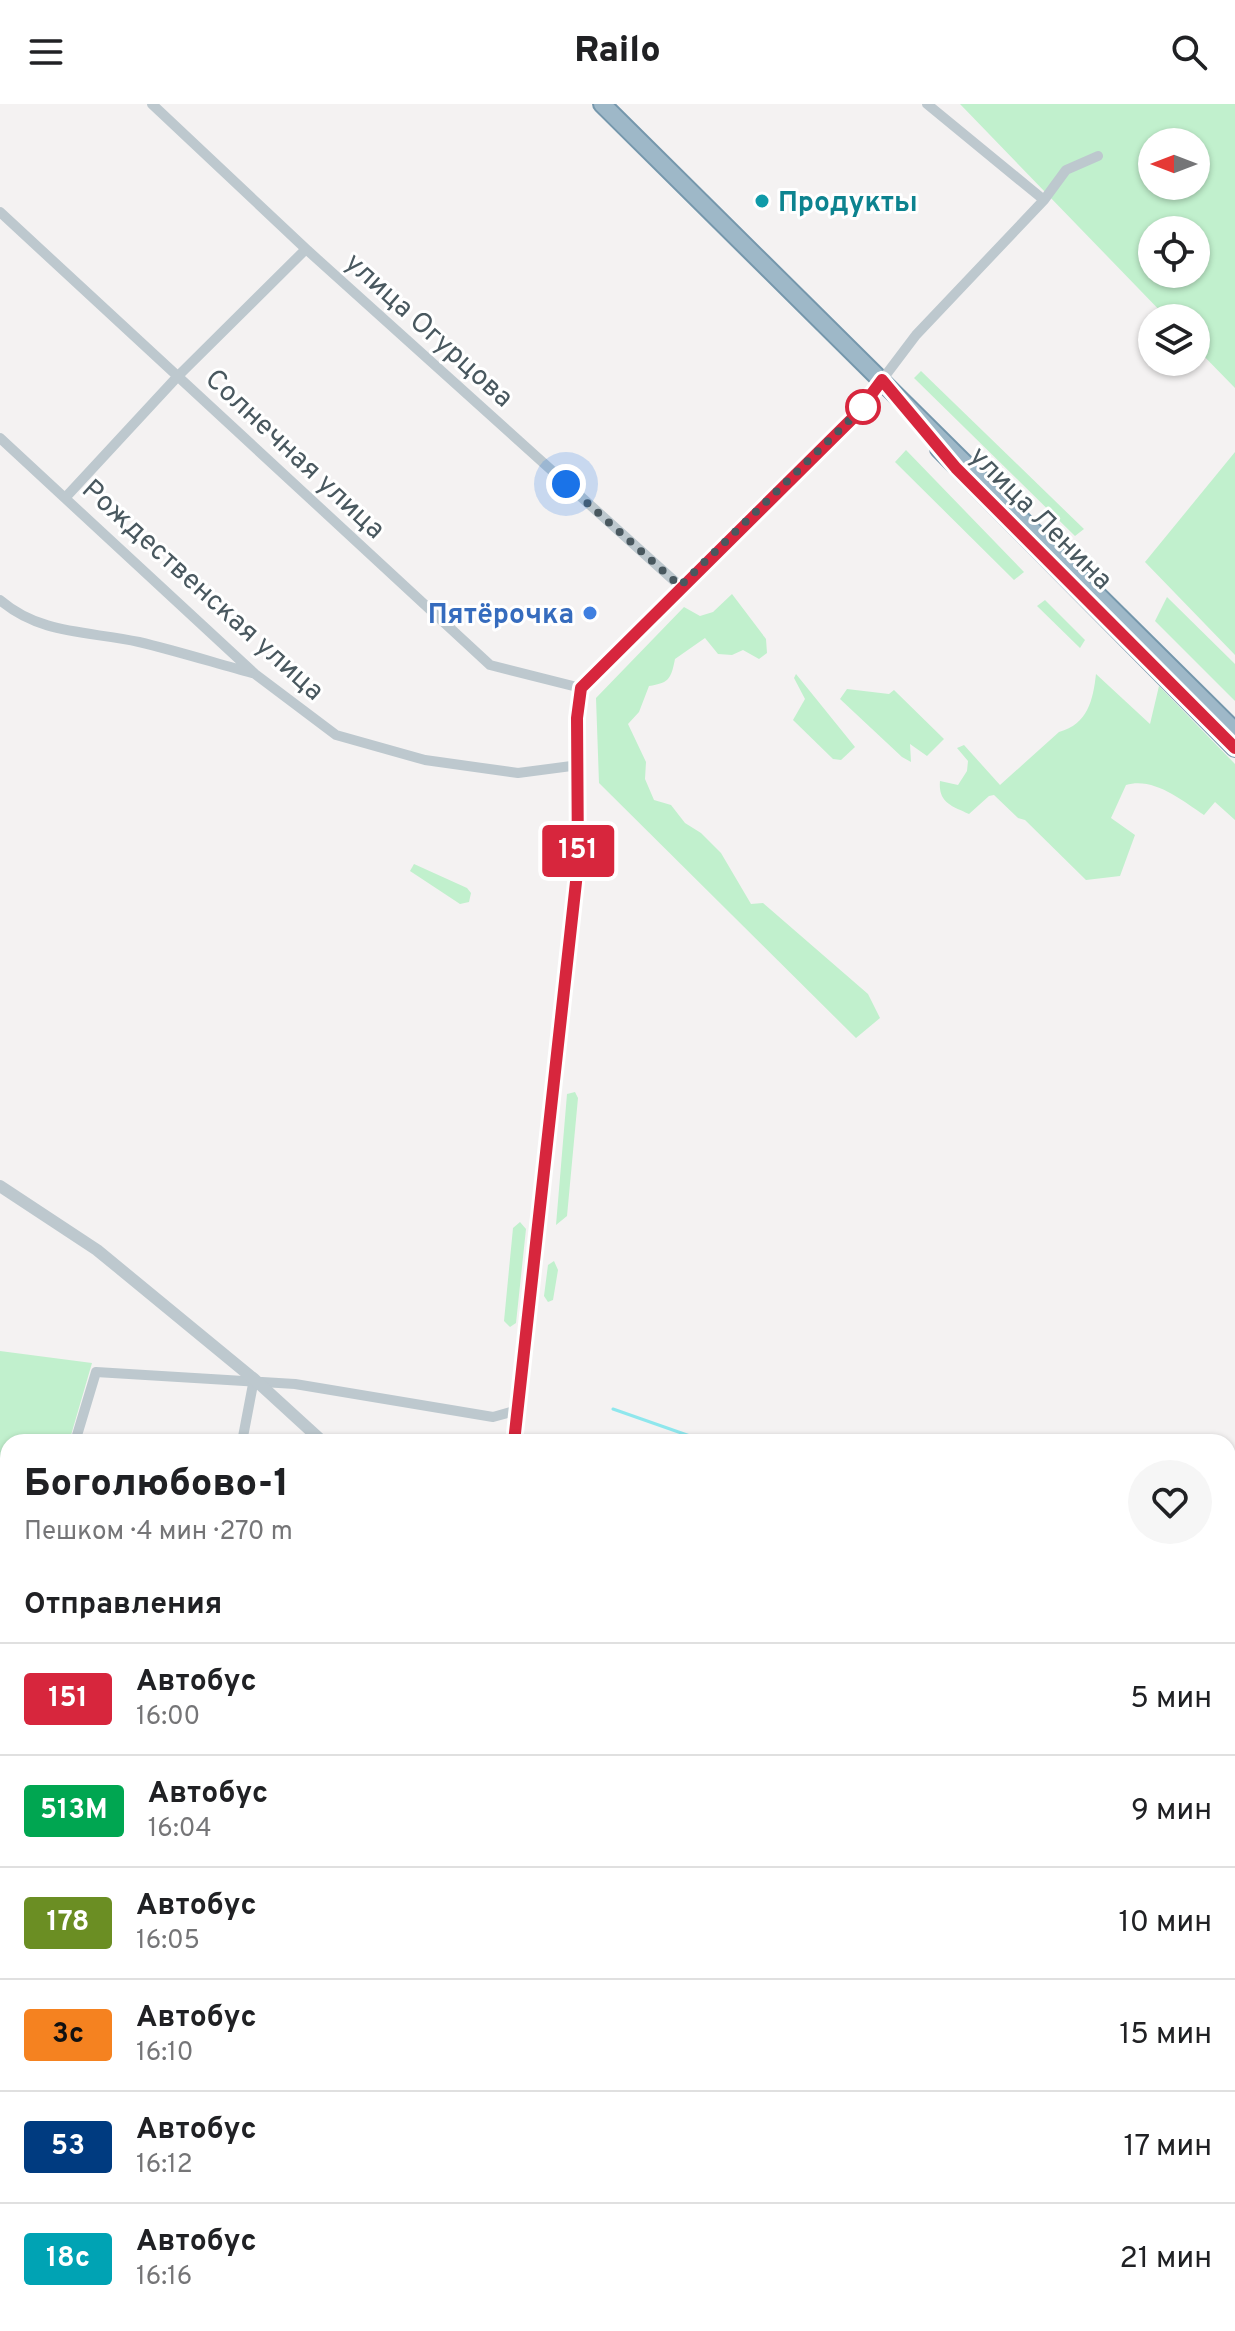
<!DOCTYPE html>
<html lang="ru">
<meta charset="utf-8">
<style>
:root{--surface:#fff;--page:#f6f6f6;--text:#202124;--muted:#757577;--line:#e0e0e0}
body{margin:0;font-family:Overpass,sans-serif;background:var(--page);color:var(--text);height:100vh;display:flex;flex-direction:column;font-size:30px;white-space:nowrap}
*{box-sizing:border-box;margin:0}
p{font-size:26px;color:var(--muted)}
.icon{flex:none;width:44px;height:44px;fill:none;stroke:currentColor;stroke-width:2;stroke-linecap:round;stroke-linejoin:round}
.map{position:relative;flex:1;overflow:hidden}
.details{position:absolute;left:0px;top:1330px;width:1236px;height:898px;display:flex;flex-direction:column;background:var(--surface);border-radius:24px 24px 0 0;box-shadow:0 2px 6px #0004}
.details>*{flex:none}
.badge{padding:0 16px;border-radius:6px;font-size:28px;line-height:52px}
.needle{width:52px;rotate:270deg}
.tools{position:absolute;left:1138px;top:24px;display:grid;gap:16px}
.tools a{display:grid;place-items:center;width:72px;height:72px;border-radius:50%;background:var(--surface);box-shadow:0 2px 6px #0004;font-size:40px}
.you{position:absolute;width:40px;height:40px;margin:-20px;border:6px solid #fff;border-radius:50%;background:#1a73e8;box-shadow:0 0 0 12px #1a73e833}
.map>.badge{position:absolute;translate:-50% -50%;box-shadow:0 0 0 4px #fff}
h2{padding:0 24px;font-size:30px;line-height:72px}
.round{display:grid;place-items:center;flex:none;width:84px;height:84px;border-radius:42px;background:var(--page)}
.headline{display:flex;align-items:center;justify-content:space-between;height:136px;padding:0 24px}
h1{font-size:38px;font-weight:800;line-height:60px}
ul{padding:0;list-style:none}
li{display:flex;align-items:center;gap:24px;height:112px;padding:0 24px;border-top:2px solid var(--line)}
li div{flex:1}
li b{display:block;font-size:30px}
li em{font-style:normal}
li .badge{min-width:88px;font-weight:700;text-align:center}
header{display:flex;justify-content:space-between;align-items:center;height:104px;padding:0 24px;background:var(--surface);font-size:36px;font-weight:800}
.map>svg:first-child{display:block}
.green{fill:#c1f0cd;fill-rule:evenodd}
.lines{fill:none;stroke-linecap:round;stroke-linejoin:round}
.stream{stroke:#8fe7ed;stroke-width:3}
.trunk-casing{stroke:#7597ac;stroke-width:20}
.minor{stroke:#bdc8ce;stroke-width:10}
.tertiary{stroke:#bdc8ce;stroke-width:12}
.trunk{stroke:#9eb8c8;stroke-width:16}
.line-casing{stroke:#fff;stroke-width:18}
.line{stroke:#d7263d;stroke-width:12}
.walk{stroke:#49585f;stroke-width:8;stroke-dasharray:0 14.4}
.culture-dot{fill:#0f9aa8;stroke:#fff;stroke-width:3}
.stop-dot{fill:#fff;stroke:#d7263d;stroke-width:4}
.shop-dot{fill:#3f7fe0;stroke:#fff;stroke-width:3}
.labels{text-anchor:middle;stroke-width:6;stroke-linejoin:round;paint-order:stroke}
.culture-label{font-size:28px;font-weight:bold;fill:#0d838f;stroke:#fff;text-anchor:start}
.street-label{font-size:28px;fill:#49585f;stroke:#fff}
.shop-label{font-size:28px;font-weight:bold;fill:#366cbe;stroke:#fff;text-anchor:end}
</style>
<header><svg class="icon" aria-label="menu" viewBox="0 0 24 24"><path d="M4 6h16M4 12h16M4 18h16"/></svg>Railo<svg class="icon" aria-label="search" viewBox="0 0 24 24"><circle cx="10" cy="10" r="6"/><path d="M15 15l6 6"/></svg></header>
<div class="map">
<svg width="1235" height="2227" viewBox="0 0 1235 2227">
<rect width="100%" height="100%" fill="#f4f2f2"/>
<path class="green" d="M960,0H1235V284L1196,244V214H1167ZM1152,38H1196V82H1152ZM1152,126H1196V170H1152Z
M921,267L1084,425L1075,432L914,274Z
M906,346L1024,468L1014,476L895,358Z
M1235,348V551L1145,458Z
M732,490L766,535L767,549L759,555L743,546L732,551L718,550L705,534L675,555C671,575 669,579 649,582L639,608L628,620L646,658L645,675L654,696L671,701L685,719L701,729L721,749L751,800L763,799L868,890L880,914L856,934L599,679L596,594L684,503L700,512L713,508Z
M1167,493L1235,560V597L1155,517Z
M1045,496L1085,536L1080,544L1037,502Z
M796,570L855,643L841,656L833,655L793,616L805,595L794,574Z
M1096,570L1150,620L1159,582L1235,660V716L1215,698L1204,711C1181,696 1154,673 1126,681L1111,714L1135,731L1120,772L1086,776L1025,716L1018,714L994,691L989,692L969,710C952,702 938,699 940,677L958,681L967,667L968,657L957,644L964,641L1000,681L1059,628C1088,620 1093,596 1096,570Z
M847,585L889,590L894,586L944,635L927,652L910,640L911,658L902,653L840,595Z
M414,760L467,784L471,789L469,798L460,800L410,767Z
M575,988L578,994L567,1112L556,1121L567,990Z
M520,1118L526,1125L516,1219L510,1223L504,1217L513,1124Z
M554,1157L558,1166L553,1196L548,1198L544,1192L548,1161Z
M0,1247L92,1259L69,1338H8V1547L0,1575Z"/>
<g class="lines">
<path class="stream" d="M613,1305L707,1338
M1228,1620L1235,1617
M1228,1770L1235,1773
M1013,2227L1020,2220"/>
<g class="trunk-casing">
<path id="trunk" d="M602,0L1235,627
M939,345L1235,644"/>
</g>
<path class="minor" d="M152,0L306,145L680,482
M927,0L1044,96
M0,108L490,561L581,584
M882,276L916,231L1044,96L1066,66L1098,52
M0,334L255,570L336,631L425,656L518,669L579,661
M65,394L178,272L306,145
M0,496C41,531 89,527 139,538C177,547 215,559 252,569
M75,1338L96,1268L295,1280L493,1313L518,1306
M242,1338L254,1275
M0,1595L8,1568
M329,2220L356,2227
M59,2227L61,2220
M313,2227L315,2220
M574,2227L576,2220"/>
<path class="tertiary" d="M0,1082L97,1146L254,1275L323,1338
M514,1338L578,760L577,614L581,584L856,311L882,276"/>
<use href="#trunk" class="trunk"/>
</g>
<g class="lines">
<g class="line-casing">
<path id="line" d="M514,1338L578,760L577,614L581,584L856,311L882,276L956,364L1235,644"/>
</g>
<use href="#line" class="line"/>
<path class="walk" d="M566,380L680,482L863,303"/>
</g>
<circle class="culture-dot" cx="762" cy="97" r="8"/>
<circle class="stop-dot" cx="863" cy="303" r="16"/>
<circle class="shop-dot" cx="590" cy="509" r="8"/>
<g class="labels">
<g class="culture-label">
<text x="778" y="107">Продукты</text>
</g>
<g class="street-label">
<text transform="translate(430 225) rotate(42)" y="10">улица Огурцова</text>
<text transform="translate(296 349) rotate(43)" y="10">Солнечная улица</text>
<text transform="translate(1042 413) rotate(45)" y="10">улица Ленина</text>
<text transform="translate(204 485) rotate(42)" y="10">Рождественская улица</text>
</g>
<g class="shop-label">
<text x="574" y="519">Пятёрочка</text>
</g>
</g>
</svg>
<div class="tools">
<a><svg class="needle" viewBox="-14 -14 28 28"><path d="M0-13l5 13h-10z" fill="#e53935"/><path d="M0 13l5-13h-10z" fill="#757577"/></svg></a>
<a><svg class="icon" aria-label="locate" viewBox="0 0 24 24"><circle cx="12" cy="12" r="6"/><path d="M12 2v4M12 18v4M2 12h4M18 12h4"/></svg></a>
<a><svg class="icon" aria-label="layers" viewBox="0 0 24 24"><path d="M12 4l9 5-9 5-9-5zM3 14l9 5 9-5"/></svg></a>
</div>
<div class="you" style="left:566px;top:380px"></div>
<b class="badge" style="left:578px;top:747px;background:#d7263d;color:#fff">151</b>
<section class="details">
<div class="headline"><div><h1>Боголюбово-1</h1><p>Пешком · 4 мин · 270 m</p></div><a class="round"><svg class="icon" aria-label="heart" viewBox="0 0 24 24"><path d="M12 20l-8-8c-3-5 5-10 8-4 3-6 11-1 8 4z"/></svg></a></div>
<h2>Отправления</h2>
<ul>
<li><span class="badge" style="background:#d7263d;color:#fff">151</span><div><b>Автобус</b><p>16:00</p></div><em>5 мин</em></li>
<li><span class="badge" style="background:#00a651;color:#fff">513М</span><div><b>Автобус</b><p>16:04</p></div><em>9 мин</em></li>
<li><span class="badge" style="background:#6b8e23;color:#fff">178</span><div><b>Автобус</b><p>16:05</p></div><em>10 мин</em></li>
<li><span class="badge" style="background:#f58220;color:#111">3с</span><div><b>Автобус</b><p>16:10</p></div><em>15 мин</em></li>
<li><span class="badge" style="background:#003b80;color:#fff">53</span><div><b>Автобус</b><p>16:12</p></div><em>17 мин</em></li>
<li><span class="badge" style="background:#00a3b4;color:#fff">18с</span><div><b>Автобус</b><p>16:16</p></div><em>21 мин</em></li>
</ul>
</section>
</div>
